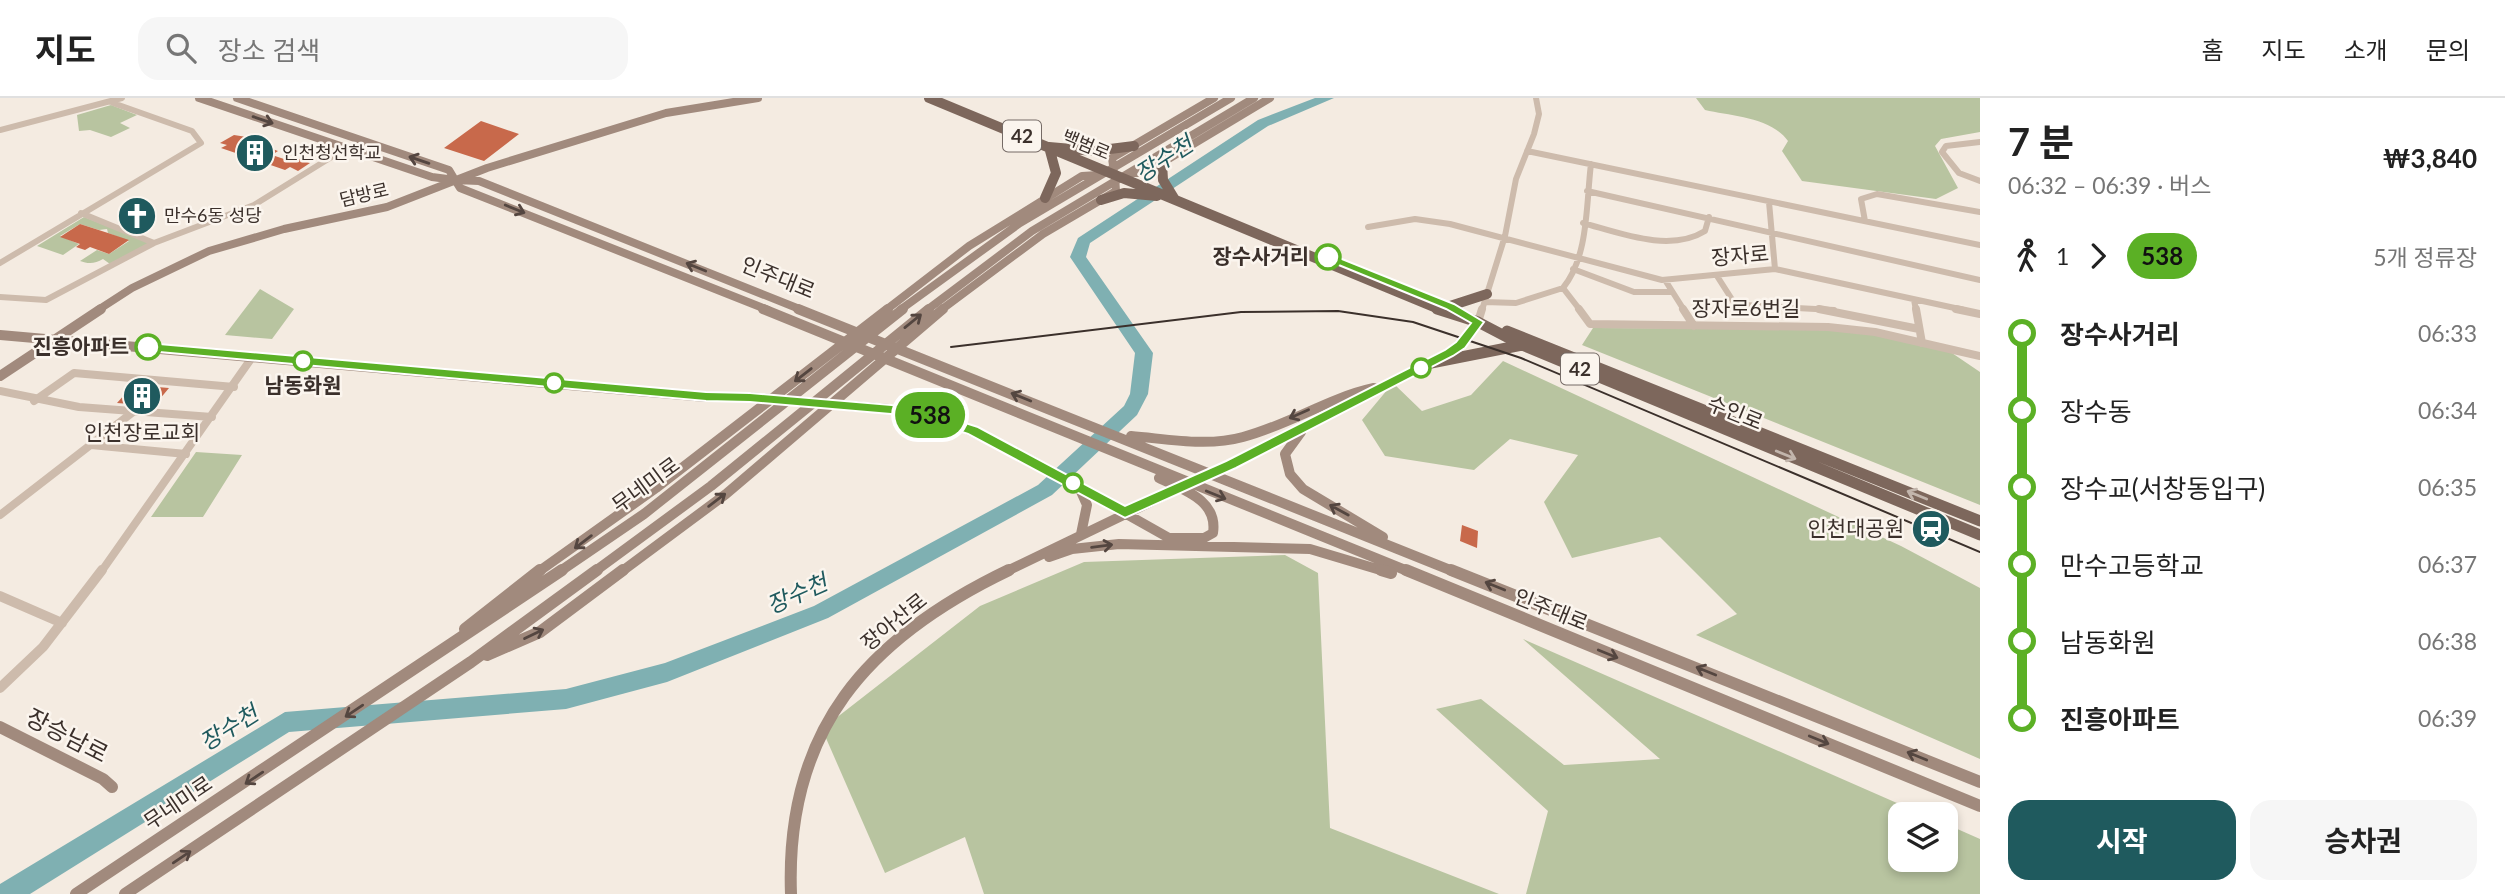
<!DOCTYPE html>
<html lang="ko">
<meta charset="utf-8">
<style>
:root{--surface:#fff;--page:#f6f6f6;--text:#222;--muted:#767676;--line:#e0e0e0;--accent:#1f5a5e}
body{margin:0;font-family:Lato,"Noto Sans KR",sans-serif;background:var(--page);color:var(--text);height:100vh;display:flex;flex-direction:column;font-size:26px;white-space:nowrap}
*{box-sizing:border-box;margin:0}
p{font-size:23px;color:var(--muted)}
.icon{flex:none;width:38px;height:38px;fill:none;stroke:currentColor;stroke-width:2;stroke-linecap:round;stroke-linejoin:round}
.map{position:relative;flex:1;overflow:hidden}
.panel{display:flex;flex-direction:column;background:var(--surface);width:525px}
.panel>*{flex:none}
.badge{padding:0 14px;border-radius:23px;font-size:24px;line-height:46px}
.controls{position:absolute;left:1888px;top:704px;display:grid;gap:14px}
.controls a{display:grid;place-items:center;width:70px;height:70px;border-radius:14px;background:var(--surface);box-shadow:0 4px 10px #0003;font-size:35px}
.map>.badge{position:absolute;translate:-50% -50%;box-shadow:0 0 0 4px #fff}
.legs{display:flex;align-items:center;gap:10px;height:77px;padding:0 28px;font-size:23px}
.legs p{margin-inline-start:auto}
.headline{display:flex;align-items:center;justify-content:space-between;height:119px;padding:0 28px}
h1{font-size:38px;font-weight:700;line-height:52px}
.primary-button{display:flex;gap:14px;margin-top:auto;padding:14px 28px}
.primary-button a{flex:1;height:80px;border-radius:21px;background:var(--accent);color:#fff;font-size:28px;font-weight:700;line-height:80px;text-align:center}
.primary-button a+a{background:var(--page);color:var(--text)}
ul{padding:0 28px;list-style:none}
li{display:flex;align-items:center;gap:24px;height:77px;font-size:26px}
li i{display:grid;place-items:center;width:10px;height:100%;margin:0 9px;background:currentColor}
li i::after{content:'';width:18px;height:18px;margin:-9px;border:5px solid;border-radius:50%;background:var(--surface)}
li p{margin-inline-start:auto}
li:first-child i{background:linear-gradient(#0000 50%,currentColor 0)}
li:last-child i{background:linear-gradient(currentColor 50%,#0000 0)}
header{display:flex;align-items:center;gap:42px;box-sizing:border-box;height:98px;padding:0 35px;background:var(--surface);border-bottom:2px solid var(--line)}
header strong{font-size:33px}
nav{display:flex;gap:38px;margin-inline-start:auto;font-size:24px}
.search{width:490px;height:63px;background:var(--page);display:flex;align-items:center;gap:18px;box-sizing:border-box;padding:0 24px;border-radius:21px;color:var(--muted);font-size:26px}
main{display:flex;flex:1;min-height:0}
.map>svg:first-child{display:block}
.green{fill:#b8c4a0}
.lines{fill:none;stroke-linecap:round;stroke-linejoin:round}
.river{fill:#7fb0b2;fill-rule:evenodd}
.building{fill:#c8694b}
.secondary-tunnel{stroke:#cfc6bd;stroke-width:10;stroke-dasharray:10 5;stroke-linecap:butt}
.street-far2{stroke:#cdbbac;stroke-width:6}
.street-far1{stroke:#cdbbac;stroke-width:8}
.street{stroke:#cdbbac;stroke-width:10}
.secondary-far2{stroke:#a18a7d;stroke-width:8}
.secondary-far1{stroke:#a18a7d;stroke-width:10}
.secondary{stroke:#a18a7d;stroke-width:12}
.primary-far1{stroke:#7d675c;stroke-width:10}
.primary{stroke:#7d675c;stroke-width:11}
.tram{stroke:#3b302b;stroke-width:2}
.oneway{stroke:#544640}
.oneway2{stroke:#c2b5ac}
.line-1{fill:#5bb025;stroke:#fff;stroke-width:2}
.stop-1-dot{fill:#fff;stroke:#5bb025;stroke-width:3.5}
.labels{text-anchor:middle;stroke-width:5;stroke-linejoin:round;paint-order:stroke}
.far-street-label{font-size:18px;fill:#3b302b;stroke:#fbf5ee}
.far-poi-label{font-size:18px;fill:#3b302b;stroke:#fbf5ee;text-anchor:start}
.shield{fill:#fbf5ee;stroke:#756b66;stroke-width:2}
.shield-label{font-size:19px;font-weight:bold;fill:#3b302b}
.street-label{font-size:21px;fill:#3b302b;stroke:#fbf5ee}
.stop-label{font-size:21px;font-weight:bold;fill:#3b302b;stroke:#fbf5ee;text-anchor:end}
.poi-label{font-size:21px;fill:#3b302b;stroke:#fbf5ee}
.water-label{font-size:23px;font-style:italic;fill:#1f5a5e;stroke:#fbf5ee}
.near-street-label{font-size:24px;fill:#3b302b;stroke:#fbf5ee}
</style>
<header>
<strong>지도</strong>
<div class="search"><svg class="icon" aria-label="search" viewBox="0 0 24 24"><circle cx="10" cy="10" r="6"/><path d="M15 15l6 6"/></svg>장소 검색</div>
<nav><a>홈</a><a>지도</a><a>소개</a><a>문의</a></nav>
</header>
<main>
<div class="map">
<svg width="1980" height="796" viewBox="0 0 1980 796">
<rect width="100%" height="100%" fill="#f4ebe1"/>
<path class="green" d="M1696,0H1980V34L1941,41L1935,48L1958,90L1936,101L1802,83L1782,53L1788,43C1771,19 1731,18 1705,12Z
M111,7L137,17L120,25L130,30L111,39L90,32L79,33L77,17Z
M84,119L150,145L110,166L103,161C95,166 88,166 80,163L97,152L109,156L129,143L108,135L107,131L99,132L80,126L60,138L79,146L63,157L37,148Z
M260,191L294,211L272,241L225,237Z
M1593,230L1824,231L1876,237L1949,253L1980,274V407L1582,247Z
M1503,263L1901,448L1980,490V661L1696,537L1737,516L1660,439L1572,460L1544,404L1578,357L1510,341L1474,372L1385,358L1362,322L1393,285L1422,313L1471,297Z
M196,354L242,357L203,419H151Z
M1285,457L1318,475L1330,730L1499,796H984L965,739L885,775L822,631L980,508L1084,464Z
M1523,541L1922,716H1900V761H1946V726L1980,741V796H1526L1548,713L1436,611L1481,601L1564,667L1660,661Z"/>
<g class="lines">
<path class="river" d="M1315,0H1334L1268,28L1090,145L1086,159L1153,255L1148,296L1137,317L1052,397L828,520L667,584L566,611L289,634L30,796H0V786L285,614L566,591L665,565L814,508L1038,387L1124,308L1130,296L1135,255L1070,159L1078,140L1258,22Z"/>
</g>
<path class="building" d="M481,23L519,36L484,63L444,50Z
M234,37L265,42L259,46L278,53L272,57L293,64L299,61L310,65L298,73L290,69L285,72L221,50L227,47L220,45Z
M80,126L108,135L129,142L109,156L90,149L85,152L76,149L80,146L60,139Z
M133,287L169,290L154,308L117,305Z
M1462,427L1478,433L1477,450L1460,443Z"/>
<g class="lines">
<path class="secondary-tunnel" d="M750,299L850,308
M1165,397L1231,366"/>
<path class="street-far2" d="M0,32L122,0
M1980,44L1946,48L1942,54L1959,75L1980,83
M1527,53L1980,147
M1587,93L1980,182
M1769,104L1775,171
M81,115L154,145
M1865,123L1861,101L1877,96L1980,114
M1583,125C1620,135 1670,155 1705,133L1709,119
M1368,129L1415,121L1450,126L1662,182L1775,171L1964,212
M0,165L201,45L192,33L113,5
M1573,171L1634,194H1672
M1717,178L1733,203L1743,207L1834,212
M1665,182L1684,212
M0,199L46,202L154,145L254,107L346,50
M1914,202L1916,212
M1485,204L1516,205L1563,190
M1482,212L1505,138L1516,81L1534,36L1539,16L1536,0
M1580,212L1563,190C1589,158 1586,105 1591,66"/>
<path class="street-far1" d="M1579,211L1590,226L1828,229L1875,234L1980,258
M1683,211L1694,228
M1819,211L1919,231
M1916,211L1922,245
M1956,211L1980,216
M1478,224L1482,211
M0,293L79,309L212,319
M34,303L74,275L234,289
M91,347L186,356
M0,417L133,314
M101,474L253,258"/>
<path class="street" d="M0,498L62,525
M0,590L43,549L102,472"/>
<path class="secondary-far2" d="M199,0L432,79L455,82L460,90L768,212
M237,0L449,72L455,82L479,83L802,212
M1114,75L1112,60L1214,0
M1129,75H1145L1270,0
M98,212L132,190L209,153L284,131L387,109L487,70L666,15L758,0
M886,212L969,148L1082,78L1098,77
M900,212L1020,125L1231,0
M927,212L1032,133L1254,0
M941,212L1043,136L1116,93L1115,78"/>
<path class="secondary-far1" d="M763,211L1410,474
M798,211L1455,474
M0,237L706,299H750
M0,278L101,211
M850,308L915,313L947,321L1034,364L1169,440H1204L1213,435C1218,402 1184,392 1159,380
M1301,334L1285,356L1290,376L1303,391L1383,439
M1131,338C1168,341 1207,349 1243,339C1289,327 1328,300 1374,290
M1231,366L1449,255L1461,247L1478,224
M1079,389L1087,407L1081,436
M1049,459L1072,451L1119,446L1310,451L1387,474
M538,474L656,390L888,211
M559,474L644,416L903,211
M594,474L711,388L929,211
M621,474L726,396L943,211
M1005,474L1165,397"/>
<path class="secondary" d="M1381,472L1391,475
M1406,472L1980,708
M1451,472L1980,684
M465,531L540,472
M487,557L540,534L623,472
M0,629L103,681L112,689
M76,796L562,472
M125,796L471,564L597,472
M791,796C785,632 867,540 1009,472"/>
<path class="primary-far1" d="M929,0L1441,212
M1162,65L1163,82L1174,100
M1045,100L1056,75L1049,49L1094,53L1134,48
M1101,102L1124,95L1157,98
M1450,208L1487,196"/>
<path class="primary" d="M1437,211L1478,224L1522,247L1980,437
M1507,233L1980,423
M1431,265L1522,247"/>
<path class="tram" d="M951,249L1241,214L1338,213L1413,224L1521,260L1980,454"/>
</g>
<defs><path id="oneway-shaft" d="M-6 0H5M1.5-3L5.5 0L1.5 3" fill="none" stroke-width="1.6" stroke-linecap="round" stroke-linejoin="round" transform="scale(1.75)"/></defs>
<g class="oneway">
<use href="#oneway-shaft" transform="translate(263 22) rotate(19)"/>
<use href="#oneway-shaft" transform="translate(419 62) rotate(-161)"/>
<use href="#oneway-shaft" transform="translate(515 111) rotate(22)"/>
<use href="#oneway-shaft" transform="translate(696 169) rotate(-158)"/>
<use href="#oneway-shaft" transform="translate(913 223) rotate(-39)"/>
<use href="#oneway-shaft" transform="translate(803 277) rotate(142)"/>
<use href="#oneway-shaft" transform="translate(1021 299) rotate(-158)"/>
<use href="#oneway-shaft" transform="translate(1299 316) rotate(156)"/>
<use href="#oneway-shaft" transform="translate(1216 397) rotate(22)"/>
<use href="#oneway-shaft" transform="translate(717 402) rotate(-37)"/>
<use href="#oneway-shaft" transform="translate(1339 412) rotate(-151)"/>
<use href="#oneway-shaft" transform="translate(583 444) rotate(143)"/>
<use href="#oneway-shaft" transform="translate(1102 448) rotate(-7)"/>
<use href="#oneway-shaft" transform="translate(1495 488) rotate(-158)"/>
<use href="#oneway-shaft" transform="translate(534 536) rotate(-26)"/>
<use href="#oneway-shaft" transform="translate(1608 556) rotate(22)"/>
<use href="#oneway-shaft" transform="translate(1706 573) rotate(-158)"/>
<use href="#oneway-shaft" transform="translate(354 613) rotate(146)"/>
<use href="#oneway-shaft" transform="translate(1819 642) rotate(22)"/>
<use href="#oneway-shaft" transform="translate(1917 658) rotate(-158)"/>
<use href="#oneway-shaft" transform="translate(254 680) rotate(146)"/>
<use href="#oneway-shaft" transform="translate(182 759) rotate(-34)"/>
</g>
<g class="oneway2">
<use href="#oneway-shaft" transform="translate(1786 357) rotate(22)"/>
<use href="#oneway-shaft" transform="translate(1917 397) rotate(-158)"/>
</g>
<path class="line-1" d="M1324,157H1332L1454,206L1484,224L1465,250L1453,258L1236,370L1125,420L968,336L914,318L750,304L706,303L148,253L142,249L148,245L706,294L750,295L915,309L978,329L1125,408L1226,363L1445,252L1456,244L1471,225L1446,211L1324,161Z"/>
<defs>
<g id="building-disc" transform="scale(2.0125)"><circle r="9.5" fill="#1f5a5e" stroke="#fbf5ee"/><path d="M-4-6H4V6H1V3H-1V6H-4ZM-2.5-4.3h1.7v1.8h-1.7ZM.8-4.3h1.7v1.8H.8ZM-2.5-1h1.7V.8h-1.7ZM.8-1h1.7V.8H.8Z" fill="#fff"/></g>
<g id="church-disc" transform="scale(2.0125)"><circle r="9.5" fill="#1f5a5e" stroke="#fbf5ee"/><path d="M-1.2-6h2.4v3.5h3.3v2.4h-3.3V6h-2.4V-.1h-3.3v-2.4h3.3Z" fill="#fff"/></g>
<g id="station-disc" transform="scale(2.0125)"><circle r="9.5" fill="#1f5a5e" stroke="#fbf5ee"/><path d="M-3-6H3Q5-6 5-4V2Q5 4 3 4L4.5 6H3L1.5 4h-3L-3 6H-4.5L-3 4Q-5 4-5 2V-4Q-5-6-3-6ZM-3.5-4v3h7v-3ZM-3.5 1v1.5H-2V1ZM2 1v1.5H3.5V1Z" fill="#fff"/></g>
</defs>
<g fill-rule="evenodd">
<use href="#building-disc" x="255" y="55"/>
<use href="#church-disc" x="137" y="118"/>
<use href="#building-disc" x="142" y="298"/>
<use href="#station-disc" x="1931" y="431"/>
</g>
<g class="stop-1-dot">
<circle cx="1328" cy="159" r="12"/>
<circle cx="148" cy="249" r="12"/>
<circle cx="303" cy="263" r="9"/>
<circle cx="1421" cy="270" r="9"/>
<circle cx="554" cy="285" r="9"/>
<circle cx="1073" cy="385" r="9"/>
</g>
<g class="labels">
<g class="far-street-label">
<text transform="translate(1086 47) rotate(22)" y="6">백범로</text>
<text transform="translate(364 97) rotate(-13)" y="6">담방로</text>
</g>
<g class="far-poi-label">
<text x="282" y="61">인천청선학교</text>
<text x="164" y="124">만수6동 성당</text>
</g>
<g class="shield">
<rect x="1003" y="22.5" width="38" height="31" rx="5"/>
<rect x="1561" y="255.5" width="38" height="31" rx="5"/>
</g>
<g class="shield-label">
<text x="1022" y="45">42</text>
<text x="1580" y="278">42</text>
</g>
<g class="street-label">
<text transform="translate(1740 158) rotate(-5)" y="7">장자로</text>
<text transform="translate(778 180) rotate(22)" y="7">인주대로</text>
<text x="1746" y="218">장자로6번길</text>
<text transform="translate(1735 315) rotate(22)" y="7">수인로</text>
<text transform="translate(646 387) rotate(-36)" y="7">무네미로</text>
<text transform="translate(1551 512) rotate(22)" y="7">인주대로</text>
<text transform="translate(894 524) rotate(-39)" y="7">장아산로</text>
<text transform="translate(178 705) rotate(-34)" y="7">무네미로</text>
</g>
<g class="stop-label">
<text x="1309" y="166">장수사거리</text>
<text x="129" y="256">진흥아파트</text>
<text x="303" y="295" text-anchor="middle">남동화원</text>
</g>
<g class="poi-label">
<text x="142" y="342">인천장로교회</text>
<text x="1904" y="438" text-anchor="end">인천대공원</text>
</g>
<g class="water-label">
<text transform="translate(1164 61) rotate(-33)" y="8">장수천</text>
<text transform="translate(797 496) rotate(-24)" y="8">장수천</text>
<text transform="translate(229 630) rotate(-32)" y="8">장수천</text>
</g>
<g class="near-street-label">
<text transform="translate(67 638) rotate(27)" y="8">장승남로</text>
</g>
</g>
</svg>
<div class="controls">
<a><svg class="icon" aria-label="layers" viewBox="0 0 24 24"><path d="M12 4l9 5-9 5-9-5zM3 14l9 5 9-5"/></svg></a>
</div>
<b class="badge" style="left:930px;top:317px;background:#5bb025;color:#111">538</b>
</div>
<section class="panel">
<div class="headline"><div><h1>7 분</h1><p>06:32 – 06:39 · 버스</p></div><b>₩3,840</b></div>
<div class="legs"><svg class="icon" aria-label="walk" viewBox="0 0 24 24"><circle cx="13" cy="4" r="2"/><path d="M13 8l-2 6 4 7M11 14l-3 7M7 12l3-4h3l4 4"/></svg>1<svg class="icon" aria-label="forward" viewBox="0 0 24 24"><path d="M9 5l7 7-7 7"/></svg><b class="badge" style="background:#5bb025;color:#111">538</b><p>5개 정류장</p></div>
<ul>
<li><i style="color:#5bb025"></i><b>장수사거리</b><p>06:33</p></li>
<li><i style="color:#5bb025"></i><span>장수동</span><p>06:34</p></li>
<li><i style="color:#5bb025"></i><span>장수교(서창동입구)</span><p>06:35</p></li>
<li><i style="color:#5bb025"></i><span>만수고등학교</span><p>06:37</p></li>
<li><i style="color:#5bb025"></i><span>남동화원</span><p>06:38</p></li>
<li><i style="color:#5bb025"></i><b>진흥아파트</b><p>06:39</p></li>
</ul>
<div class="primary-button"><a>시작</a><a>승차권</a></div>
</section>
</main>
